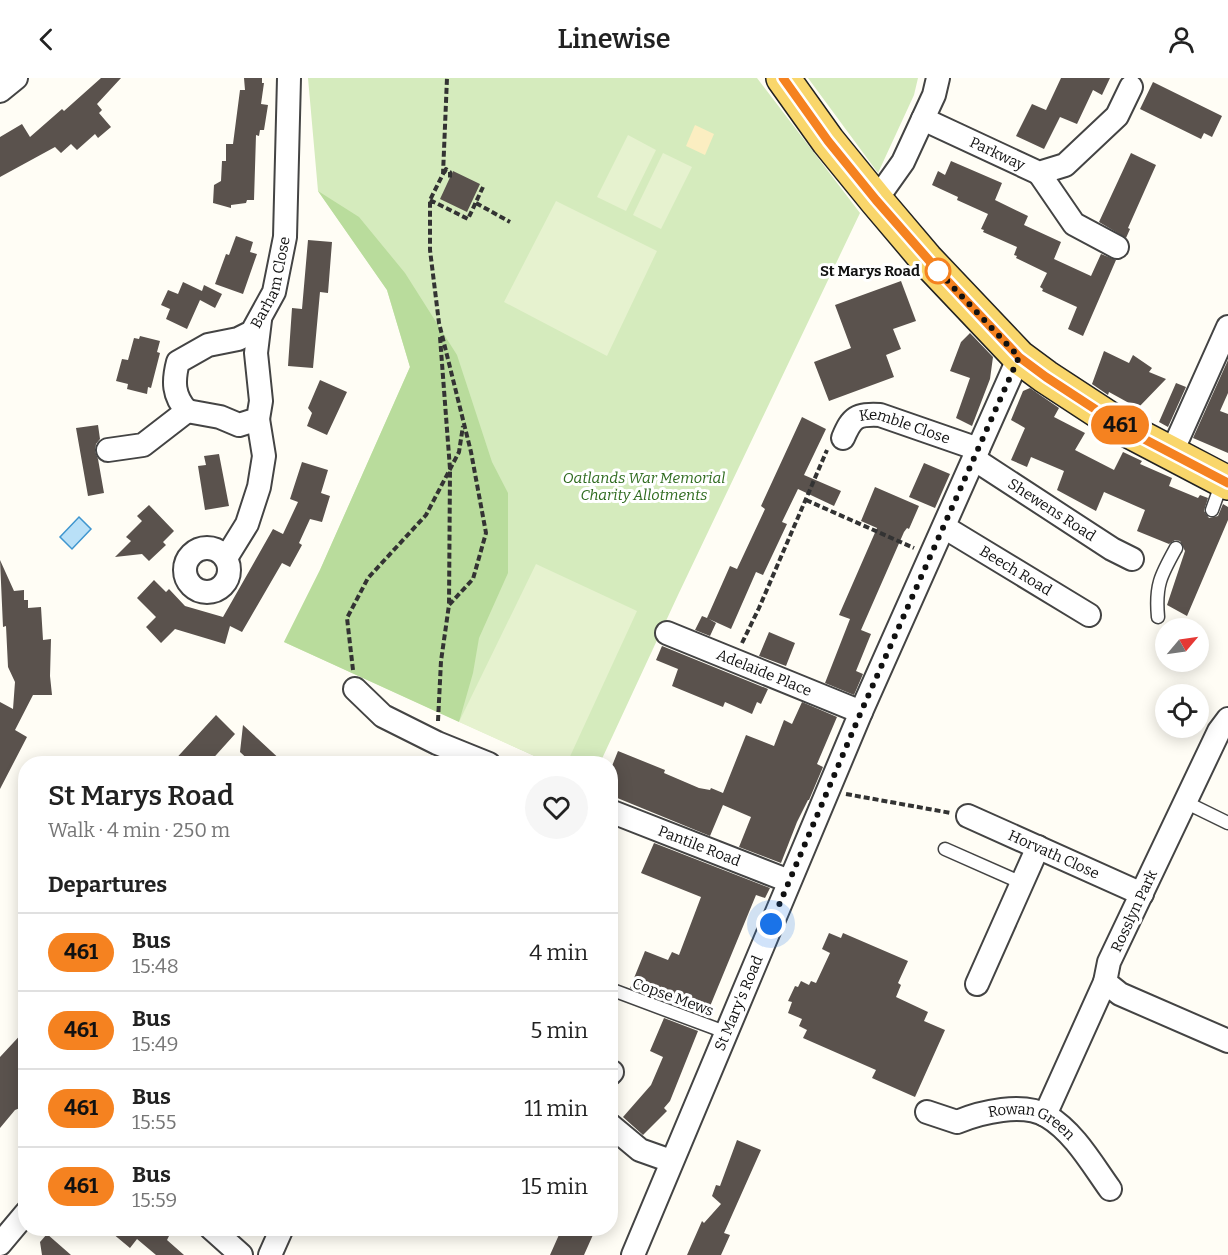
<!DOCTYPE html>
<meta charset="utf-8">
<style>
:root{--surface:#fff;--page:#f6f6f6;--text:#222;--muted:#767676;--line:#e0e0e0}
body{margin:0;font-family:Bitter,serif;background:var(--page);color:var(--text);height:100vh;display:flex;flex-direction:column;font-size:22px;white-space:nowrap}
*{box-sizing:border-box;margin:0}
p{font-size:20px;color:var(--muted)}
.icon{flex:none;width:33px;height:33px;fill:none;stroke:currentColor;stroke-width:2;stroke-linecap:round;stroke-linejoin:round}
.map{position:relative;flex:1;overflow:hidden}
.details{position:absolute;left:18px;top:678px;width:600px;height:480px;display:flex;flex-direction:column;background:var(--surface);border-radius:24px;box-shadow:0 3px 15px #0003}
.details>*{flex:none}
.badge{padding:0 12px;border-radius:20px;font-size:21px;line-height:39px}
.needle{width:39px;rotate:61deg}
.buttons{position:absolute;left:1155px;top:540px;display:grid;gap:12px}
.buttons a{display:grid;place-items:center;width:54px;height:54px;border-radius:50%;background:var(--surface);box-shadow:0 3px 15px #0003;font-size:30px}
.you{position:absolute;width:30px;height:30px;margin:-15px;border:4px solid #fff;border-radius:50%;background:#1a73e8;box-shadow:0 0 0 9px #1a73e833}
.map>.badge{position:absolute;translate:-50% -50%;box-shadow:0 0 0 3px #fff}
h2{padding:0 30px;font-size:22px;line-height:54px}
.round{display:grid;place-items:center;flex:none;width:63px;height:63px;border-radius:32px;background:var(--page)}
.summary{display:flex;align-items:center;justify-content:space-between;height:102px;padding:0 30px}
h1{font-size:28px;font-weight:600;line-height:45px}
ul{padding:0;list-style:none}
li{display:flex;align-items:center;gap:18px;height:78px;padding:0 30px;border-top:2px solid var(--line)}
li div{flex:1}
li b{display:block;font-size:22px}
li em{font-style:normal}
li .badge{min-width:66px;font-weight:700;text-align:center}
header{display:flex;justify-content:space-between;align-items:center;height:78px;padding:0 30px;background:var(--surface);font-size:27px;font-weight:600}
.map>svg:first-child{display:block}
.green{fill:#d5ebbd}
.forest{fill:#b9dc9c}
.sand{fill:#fbeec1}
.pitch{fill:#e6f2cf}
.water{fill:#b9e0f7;stroke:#3f96cf;stroke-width:1.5}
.building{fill:#5a524d}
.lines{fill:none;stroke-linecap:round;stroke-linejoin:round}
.lane-casing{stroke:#444;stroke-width:15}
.street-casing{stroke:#444;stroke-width:26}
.primary-casing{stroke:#222;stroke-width:36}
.path{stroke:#333;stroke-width:4;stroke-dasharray:6 3;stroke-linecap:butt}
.lane{stroke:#fff;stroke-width:12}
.street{stroke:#fff;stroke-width:22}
.primary{stroke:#f9d66b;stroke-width:33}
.line-casing{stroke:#fff;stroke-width:14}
.line{stroke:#f58220;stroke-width:9}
.walk{stroke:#111;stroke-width:6;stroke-dasharray:0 10.8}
.stop-dot{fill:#fff;stroke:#f58220;stroke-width:3}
.labels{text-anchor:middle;stroke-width:6;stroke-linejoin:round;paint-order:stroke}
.street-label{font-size:15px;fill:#111;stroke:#fff}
.stop-label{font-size:15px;font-weight:bold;fill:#111;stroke:#fff;text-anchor:end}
.park-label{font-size:15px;font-style:italic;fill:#2f6b1f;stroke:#fff}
</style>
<header><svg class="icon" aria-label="back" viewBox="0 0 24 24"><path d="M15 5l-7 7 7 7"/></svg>Linewise<svg class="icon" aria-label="person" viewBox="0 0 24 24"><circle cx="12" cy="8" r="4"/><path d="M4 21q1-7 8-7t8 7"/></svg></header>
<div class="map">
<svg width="1228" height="1177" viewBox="0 0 1228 1177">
<rect width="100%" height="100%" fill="#fffdf5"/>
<path class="green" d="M308,0H757L860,135L678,517L600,685H550L284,564L320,492L410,289L387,212L318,113Z
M808,0H918L914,17L878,95Z"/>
<path class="forest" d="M318,113L359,139L405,195L457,277L492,384L508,415V495L479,560L473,595L459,644L284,564L320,492L410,289L387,212Z"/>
<path class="sand" d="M695,47L714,56L705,77L686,68Z"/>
<path class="pitch" d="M628,57L656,72L626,133L597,119Z
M663,75L692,89L661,151L633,137Z
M556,123L657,173L607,278L504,224Z
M536,486L637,533L567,685H550L459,644Z"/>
<path class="water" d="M79,439L91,451L72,471L60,459Z"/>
<path class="building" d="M101,0H121L97,26L102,32L99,35L111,49L98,60L95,56L77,72L71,66L61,75L55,69L0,99V59L22,46L30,59L62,31L64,33Z
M244,0H262V5H264L261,26L268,27L264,52H260L259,58L256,57L254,122H247L246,125L231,127V130L213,125L214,107L221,103L222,83H226V66H233L240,12H245Z
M1061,0H1110L1102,17L1093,12L1077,46L1060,39L1044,71L1016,58L1032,26L1046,32Z
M1153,4L1222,38L1212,59L1204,55L1201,61L1140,31Z
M1131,75L1156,87L1128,150L1130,151L1126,160L1099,144Z
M951,83L1002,105L995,122L1028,138L1024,147L1061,164L1054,181L1091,198L1101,176L1116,182L1083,258L1068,251L1077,229L1042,213L1043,211L1040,209L1047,195L1016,180L1017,178L1014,177L1017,169L983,154L984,152L981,151L988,136L957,122L958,119L932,107L938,93L945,97Z
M453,93L480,106L467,134L440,121Z
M236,158L253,164L250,174L257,176L243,216L215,206L226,176L229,177Z
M308,162L332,164L328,215L320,214L313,290L288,288L292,230L302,231Z
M901,203L916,243L893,251L901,271L886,277L894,299L829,323L814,284L851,270L835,227Z
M183,204L202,213L204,207L222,216L215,230L200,222L187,251L166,241L170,231L161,227L168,212L178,216Z
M970,255L993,279L990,301L972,348L956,340L970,300L950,293L961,264Z
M140,258L160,263L157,274L160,275L151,310L148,309L147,316L127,311L128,306L116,303L122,281L128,282L134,260L139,261Z
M1104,273L1129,285L1133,277L1152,290L1149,294L1166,301L1138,330L1109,314L1108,317L1092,306Z
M1228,282V315L1220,333L1228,336V375L1193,360Z
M320,302L347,314L327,357L307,348L312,335L308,330Z
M1176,305L1186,309L1168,349L1159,344Z
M1030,310L1059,330L1054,339L1085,355L1075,372L1114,392L1123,374L1142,383L1140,386L1172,400L1169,408L1198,420L1200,417L1208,420L1204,433L1209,440L1218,438L1223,426L1228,429V442L1187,538L1167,527L1185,473L1180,463L1175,462L1169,466L1137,453L1145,432L1104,414L1096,433L1057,412L1064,393L1031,379L1027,389L1011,382L1025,350L1011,342L1023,313Z
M802,339L826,351L804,397L841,413L834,428L798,411L782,444L787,446L763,497L756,494L731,551L709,541L716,545L710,558L695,552L702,538L707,540L730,488L737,491L765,431L761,428Z
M98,347L100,361L96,366L95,373L98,381L104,415L88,418L76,350Z
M219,376L229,428L205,432L198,388L206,387L204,378Z
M302,384L328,392L321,415L330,418L322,444L310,441L299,465L302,467L290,489L282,485L242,554L230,548L225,566L175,551L161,565L146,549L156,539L137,520L154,502L166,514L169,511L185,528L223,539L273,451L283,456L298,424L290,421Z
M924,385L950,396L935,430L909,419Z
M875,409L919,428L909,451L907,450L904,454L861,552L871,556L856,593L863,596L854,617L825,605L850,541L839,537L877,450L861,443Z
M149,427L174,453L163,464L166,467L149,483L142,476L115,479L131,463L126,459L142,443L137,438Z
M0,482L14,513L24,512V522H28V530L41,529L43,562L51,561L50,598L52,617H33L15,652L27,659L0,711V624L13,631L15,604L8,589L6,548L3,549Z
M769,554L795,565L786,588L759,578Z
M662,568L768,611L761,626L757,624L752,636L725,624L723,629L672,608L678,591L656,582Z
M802,624L837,639L817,686L823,689L809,722H808L797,744L781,785L739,769L751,739L723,727L710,758L610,717V693L618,673L665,692L664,695L699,710L710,712L711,710L723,715L746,657L774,668L784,642L792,646Z
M216,637L235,656L208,686H171Z
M243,647L285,686H253L240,674Z
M654,765L770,810L765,820L756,817L706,938L630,910L645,873L668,882L672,874L679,877L701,819L641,795Z
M829,855L841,860L843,855L908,883L898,905L901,907L896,919L928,934L924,943L945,952L915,1019L872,1000L876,992L803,960L807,952L799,948L802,941L788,935L792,924L788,923L795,908L798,909L801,903L809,907L811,903L816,905L830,875L822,871Z
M664,940L698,953L670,1023L664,1030L667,1033L643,1057L623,1039L651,1007L663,979L650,973Z
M26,951V1018L20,1030L15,1032L0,1050V979Z
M737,1062L761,1072L724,1155L730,1157L721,1177H687L702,1143L704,1145L721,1126L712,1118L716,1107L720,1108Z
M106,1150H161L169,1158L167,1162L184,1177H156L137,1161L130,1170Z
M562,1150H596L584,1177H550Z
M47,1156L71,1177H42L40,1164Z"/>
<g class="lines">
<g class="lane-casing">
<path id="lane" d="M1212,432L1222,404
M1158,539C1155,507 1161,497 1176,470
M1185,724L1228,745
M945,771L1022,805
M610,911L725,954"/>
</g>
<g class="street-casing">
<g id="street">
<path d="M0,13L16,0"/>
<path id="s1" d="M923,41L1039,95L1065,87L1117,38L1131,9"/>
<path d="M1039,95L1074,146L1117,169"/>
<path d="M876,122L903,84L934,17L938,0"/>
<path d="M187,333L220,339L239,347L258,341L261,323L256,275L260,242"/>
<path id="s2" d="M843,360C852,339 856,336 880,337L978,371"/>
<path id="s3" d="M108,372L143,367L187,333C173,318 173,303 178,284L208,267L238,261L252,254L274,214L285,159L289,0"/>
<path d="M1171,376L1228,249"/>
<path id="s4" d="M974,381L1112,471L1132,481"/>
<path id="s5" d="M944,449L1089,537"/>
<circle cx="207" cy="492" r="22"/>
<path d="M226,480L247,446L259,409L264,378L258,341"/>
<path id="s6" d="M667,555L861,634"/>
<path d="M355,611L383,638L437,665L489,686"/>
<path d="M1228,641L1219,653L1109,884L1105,904L1120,916L1228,963"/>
<path id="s7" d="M610,733L789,803"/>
<path id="s8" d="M968,738L1142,816"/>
<path d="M977,906L1038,769"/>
<path d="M610,996L612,994"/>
<path id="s9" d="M927,1034L957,1044C981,1034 1023,1024 1047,1038C1074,1054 1092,1086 1110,1111"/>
<path d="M1045,1037L1105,904"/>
<path d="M610,1047L640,1072L671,1083"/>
<path d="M211,1150L241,1177"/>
<path d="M0,1166L26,1135"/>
<path d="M270,1177L282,1150"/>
<path id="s10" d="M633,1177L861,634L1019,279"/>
</g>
</g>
<g class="primary-casing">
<path id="primary" d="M783,0L828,63L876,122L926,181L1019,279L1046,299L1127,352L1228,405"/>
</g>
<path class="path" d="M444,95L446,91L450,94V100
M430,122L468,141L483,109
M476,125L510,144
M440,259L450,391L449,527
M806,422L914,470
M742,565L759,530L827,372
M353,592L347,540L368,500L426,437L459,374L463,348
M438,643L441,583L449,527L473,501L486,455L471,374L439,245L430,172V122L443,96L447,0
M846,716L951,735"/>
<use href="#lane" class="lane"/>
<use href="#street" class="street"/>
<use href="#primary" class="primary"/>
</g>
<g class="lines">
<g class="line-casing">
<path id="line" d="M783,0L828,63L876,122L941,196L1019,279L1046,299L1127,352L1228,405"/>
</g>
<use href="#line" class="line"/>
<path class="walk" d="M771,846L861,634L1019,279L938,193"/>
</g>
<circle class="stop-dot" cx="938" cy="193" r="12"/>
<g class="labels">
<g class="street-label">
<text dy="5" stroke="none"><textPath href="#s1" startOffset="82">Parkway</textPath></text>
<text dy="5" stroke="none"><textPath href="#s3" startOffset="278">Barham Close</textPath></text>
<text dy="5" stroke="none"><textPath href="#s2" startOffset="75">Kemble Close</textPath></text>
<text dy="5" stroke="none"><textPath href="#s4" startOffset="93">Shewens Road</textPath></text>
<text dy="5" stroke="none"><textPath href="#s5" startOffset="84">Beech Road</textPath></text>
<text dy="5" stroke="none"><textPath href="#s6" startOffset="105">Adelaide Place</textPath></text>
<text dy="5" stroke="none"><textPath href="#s7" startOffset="96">Pantile Road</textPath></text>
<text dy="5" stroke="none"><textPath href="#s8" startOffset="94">Horvath Close</textPath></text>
<text transform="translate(1134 833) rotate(-65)" y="5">Rosslyn Park</text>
<text transform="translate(673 919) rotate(20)" y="5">Copse Mews</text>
<text dy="5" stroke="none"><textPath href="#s10" startOffset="273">St Mary's Road</textPath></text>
<text dy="5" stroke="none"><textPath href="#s9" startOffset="111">Rowan Green</textPath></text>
</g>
<g class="stop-label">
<text x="920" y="198">St Marys Road</text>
</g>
<g class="park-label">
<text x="644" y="405">Oatlands War Memorial<tspan x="644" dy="17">Charity Allotments</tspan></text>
</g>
</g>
</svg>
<div class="buttons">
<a><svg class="needle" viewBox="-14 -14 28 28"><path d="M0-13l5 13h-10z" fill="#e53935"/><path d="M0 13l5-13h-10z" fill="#767676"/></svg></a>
<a><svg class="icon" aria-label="locate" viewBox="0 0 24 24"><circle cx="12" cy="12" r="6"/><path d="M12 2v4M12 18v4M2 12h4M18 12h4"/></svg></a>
</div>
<div class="you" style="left:771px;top:846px"></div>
<b class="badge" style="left:1120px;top:347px;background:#f58220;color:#111">461</b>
<section class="details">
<div class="summary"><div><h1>St Marys Road</h1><p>Walk · 4 min · 250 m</p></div><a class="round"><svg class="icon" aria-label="heart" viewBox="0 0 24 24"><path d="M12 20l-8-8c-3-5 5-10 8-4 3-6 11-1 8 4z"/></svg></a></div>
<h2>Departures</h2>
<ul>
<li><span class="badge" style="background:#f58220;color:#111">461</span><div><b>Bus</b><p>15:48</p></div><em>4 min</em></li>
<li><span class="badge" style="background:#f58220;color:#111">461</span><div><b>Bus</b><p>15:49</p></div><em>5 min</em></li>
<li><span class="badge" style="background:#f58220;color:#111">461</span><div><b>Bus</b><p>15:55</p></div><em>11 min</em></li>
<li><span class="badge" style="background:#f58220;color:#111">461</span><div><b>Bus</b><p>15:59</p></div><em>15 min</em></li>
</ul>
</section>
</div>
